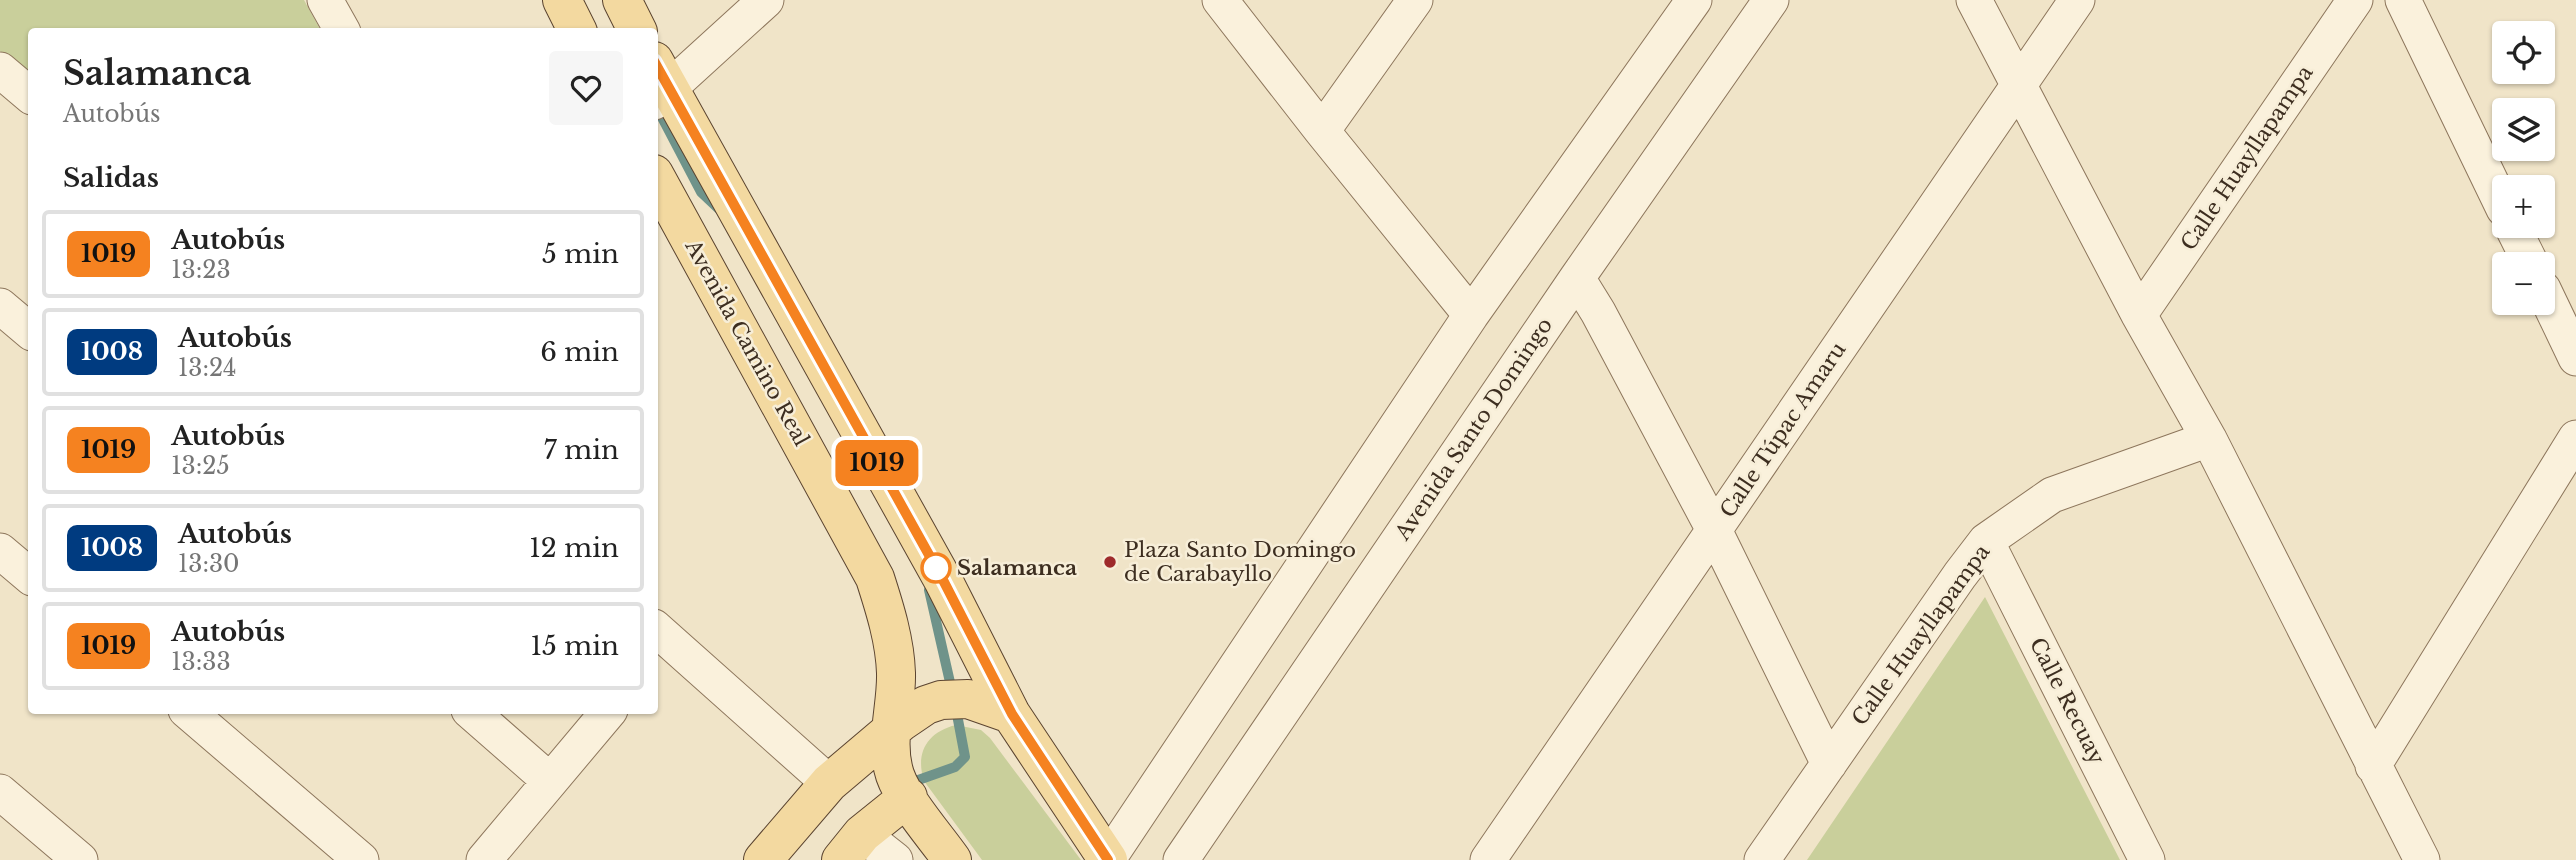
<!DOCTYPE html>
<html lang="es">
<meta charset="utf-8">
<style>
:root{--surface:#fff;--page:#f6f6f6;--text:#222;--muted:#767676;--line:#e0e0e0}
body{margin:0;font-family:"Libre Baskerville",serif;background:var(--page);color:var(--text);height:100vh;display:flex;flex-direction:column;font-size:26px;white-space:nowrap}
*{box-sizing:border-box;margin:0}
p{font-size:23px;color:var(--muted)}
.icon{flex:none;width:38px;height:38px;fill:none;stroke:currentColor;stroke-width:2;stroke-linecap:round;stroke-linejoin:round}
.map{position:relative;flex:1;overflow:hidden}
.sheet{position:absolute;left:28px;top:28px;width:630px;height:686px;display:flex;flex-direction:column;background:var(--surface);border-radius:7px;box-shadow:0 2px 5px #0004}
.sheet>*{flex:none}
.badge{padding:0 14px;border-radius:10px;font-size:24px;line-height:46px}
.controls{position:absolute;left:2492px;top:21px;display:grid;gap:14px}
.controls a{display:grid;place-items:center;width:63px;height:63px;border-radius:7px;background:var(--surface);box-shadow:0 2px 5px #0004;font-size:35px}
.map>.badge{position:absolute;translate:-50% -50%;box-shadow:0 0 0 4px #fff}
h2{padding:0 35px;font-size:26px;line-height:63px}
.round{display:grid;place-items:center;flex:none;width:74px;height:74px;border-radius:7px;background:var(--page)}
.head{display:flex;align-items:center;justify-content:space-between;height:119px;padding:0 35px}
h1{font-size:33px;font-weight:700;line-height:52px}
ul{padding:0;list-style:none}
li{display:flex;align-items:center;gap:21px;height:88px;margin:0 14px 10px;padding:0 21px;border:4px solid var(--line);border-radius:7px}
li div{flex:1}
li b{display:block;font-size:26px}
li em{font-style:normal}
li .badge{min-width:77px;font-weight:700;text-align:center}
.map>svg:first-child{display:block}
.green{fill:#c9cf9b}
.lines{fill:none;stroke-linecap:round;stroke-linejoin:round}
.stream{stroke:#6f938a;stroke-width:10}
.minor-casing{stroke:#8d765c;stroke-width:37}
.major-casing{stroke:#5b4430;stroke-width:40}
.minor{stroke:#faf1dc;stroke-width:35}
.major{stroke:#f3d9a0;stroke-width:38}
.line-casing{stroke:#fff;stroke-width:16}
.line{stroke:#f58220;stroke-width:10}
.poi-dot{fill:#9e2a2b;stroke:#f7eed8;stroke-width:2.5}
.stop-dot{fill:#fff;stroke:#f58220;stroke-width:3.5}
.labels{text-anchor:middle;stroke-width:5;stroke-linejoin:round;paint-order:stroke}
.street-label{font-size:21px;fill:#3d2e20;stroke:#f7eed8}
.poi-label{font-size:21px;fill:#3d2e20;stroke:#f7eed8;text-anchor:start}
.stop-label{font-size:21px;font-weight:bold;fill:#3d2e20;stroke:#f7eed8;text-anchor:start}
</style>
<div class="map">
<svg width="2576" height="860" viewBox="0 0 2576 860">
<rect width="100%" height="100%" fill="#f0e4c8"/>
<path class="green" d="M0,0H304L321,31L32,32L31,78L0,51Z
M1985,597L2120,860H1807Z
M956,725L981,730L990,738L1081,860H982L924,781C915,753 927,732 956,725Z"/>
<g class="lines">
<path class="stream" d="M656,106L701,192L719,209
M929,590L952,691
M907,784L955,767L965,757L956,709"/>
<g class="minor-casing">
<path id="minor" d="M325,0L343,32
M1220,0L1322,131L1471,315
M1974,0L2139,315L2209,439L2422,860
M2403,0L2504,209
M0,70L32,97
M654,102L766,0
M1322,131L1415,0
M2512,226L2531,264
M1577,278L1598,312L1714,530L1829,764
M2543,289L2576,358
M0,306L32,333
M2139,315L2355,0
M1986,541L2147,860
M0,551L32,578
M654,627L829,783
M186,710L361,860
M469,710L550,781
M2373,766L2576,438
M0,792L80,860
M862,834L895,860
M1108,859L1471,315L1694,0
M484,860L610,710
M1181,860L1577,278L1771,0
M1488,860L2077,0
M1762,860L1960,575L1986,541L2052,495L2209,439"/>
</g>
<g class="major-casing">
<path id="major" d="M562,0L578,32
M622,0L638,32
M654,61L943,580L1011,714L1108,860
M654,174L875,578C885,609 895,641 896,673C897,707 884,741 895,775C904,801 935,836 952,860
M763,860L829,783L901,722L926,705L941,700L968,699L1011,714
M841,860L862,834L908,797"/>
</g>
<use href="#minor" class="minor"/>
<use href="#major" class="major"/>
</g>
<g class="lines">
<g class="line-casing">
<path id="line" d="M654,61L943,580L1012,714L1108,860"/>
</g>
<use href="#line" class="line"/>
</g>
<circle class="poi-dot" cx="1110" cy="562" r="7"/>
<circle class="stop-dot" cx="936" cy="568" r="14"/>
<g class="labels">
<g class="street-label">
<text transform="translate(2247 158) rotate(-56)" y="7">Calle Huayllapampa</text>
<text transform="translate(747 343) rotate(61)" y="7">Avenida Camino Real</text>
<text transform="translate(1474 429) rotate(-56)" y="7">Avenida Santo Domingo</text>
<text transform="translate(1783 430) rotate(-56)" y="7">Calle Túpac Amaru</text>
<text transform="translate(1921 635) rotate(-54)" y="7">Calle Huayllapampa</text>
<text transform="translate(2067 701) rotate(63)" y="7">Calle Recuay</text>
</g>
<g class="poi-label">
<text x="1124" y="557">Plaza Santo Domingo<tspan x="1124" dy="24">de Carabayllo</tspan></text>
</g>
<g class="stop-label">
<text x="957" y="575">Salamanca</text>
</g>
</g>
</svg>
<div class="controls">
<a><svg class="icon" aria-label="locate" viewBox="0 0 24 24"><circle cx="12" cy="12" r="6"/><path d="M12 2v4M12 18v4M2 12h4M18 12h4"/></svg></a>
<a><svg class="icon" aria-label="layers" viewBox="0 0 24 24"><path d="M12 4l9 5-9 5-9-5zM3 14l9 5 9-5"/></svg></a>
<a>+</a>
<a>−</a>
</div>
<b class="badge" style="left:877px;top:463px;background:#f58220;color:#111">1019</b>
<section class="sheet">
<div class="head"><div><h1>Salamanca</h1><p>Autobús</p></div><a class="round"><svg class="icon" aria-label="heart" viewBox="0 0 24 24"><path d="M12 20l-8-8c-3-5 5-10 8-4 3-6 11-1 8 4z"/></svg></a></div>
<h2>Salidas</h2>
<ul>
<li><span class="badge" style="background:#f58220;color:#111">1019</span><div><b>Autobús</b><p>13:23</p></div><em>5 min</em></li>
<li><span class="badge" style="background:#003b80;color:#fff">1008</span><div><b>Autobús</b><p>13:24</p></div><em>6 min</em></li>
<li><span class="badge" style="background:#f58220;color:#111">1019</span><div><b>Autobús</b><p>13:25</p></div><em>7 min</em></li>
<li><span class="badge" style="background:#003b80;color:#fff">1008</span><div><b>Autobús</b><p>13:30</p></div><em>12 min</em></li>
<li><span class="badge" style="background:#f58220;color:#111">1019</span><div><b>Autobús</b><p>13:33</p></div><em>15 min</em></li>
</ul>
</section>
</div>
